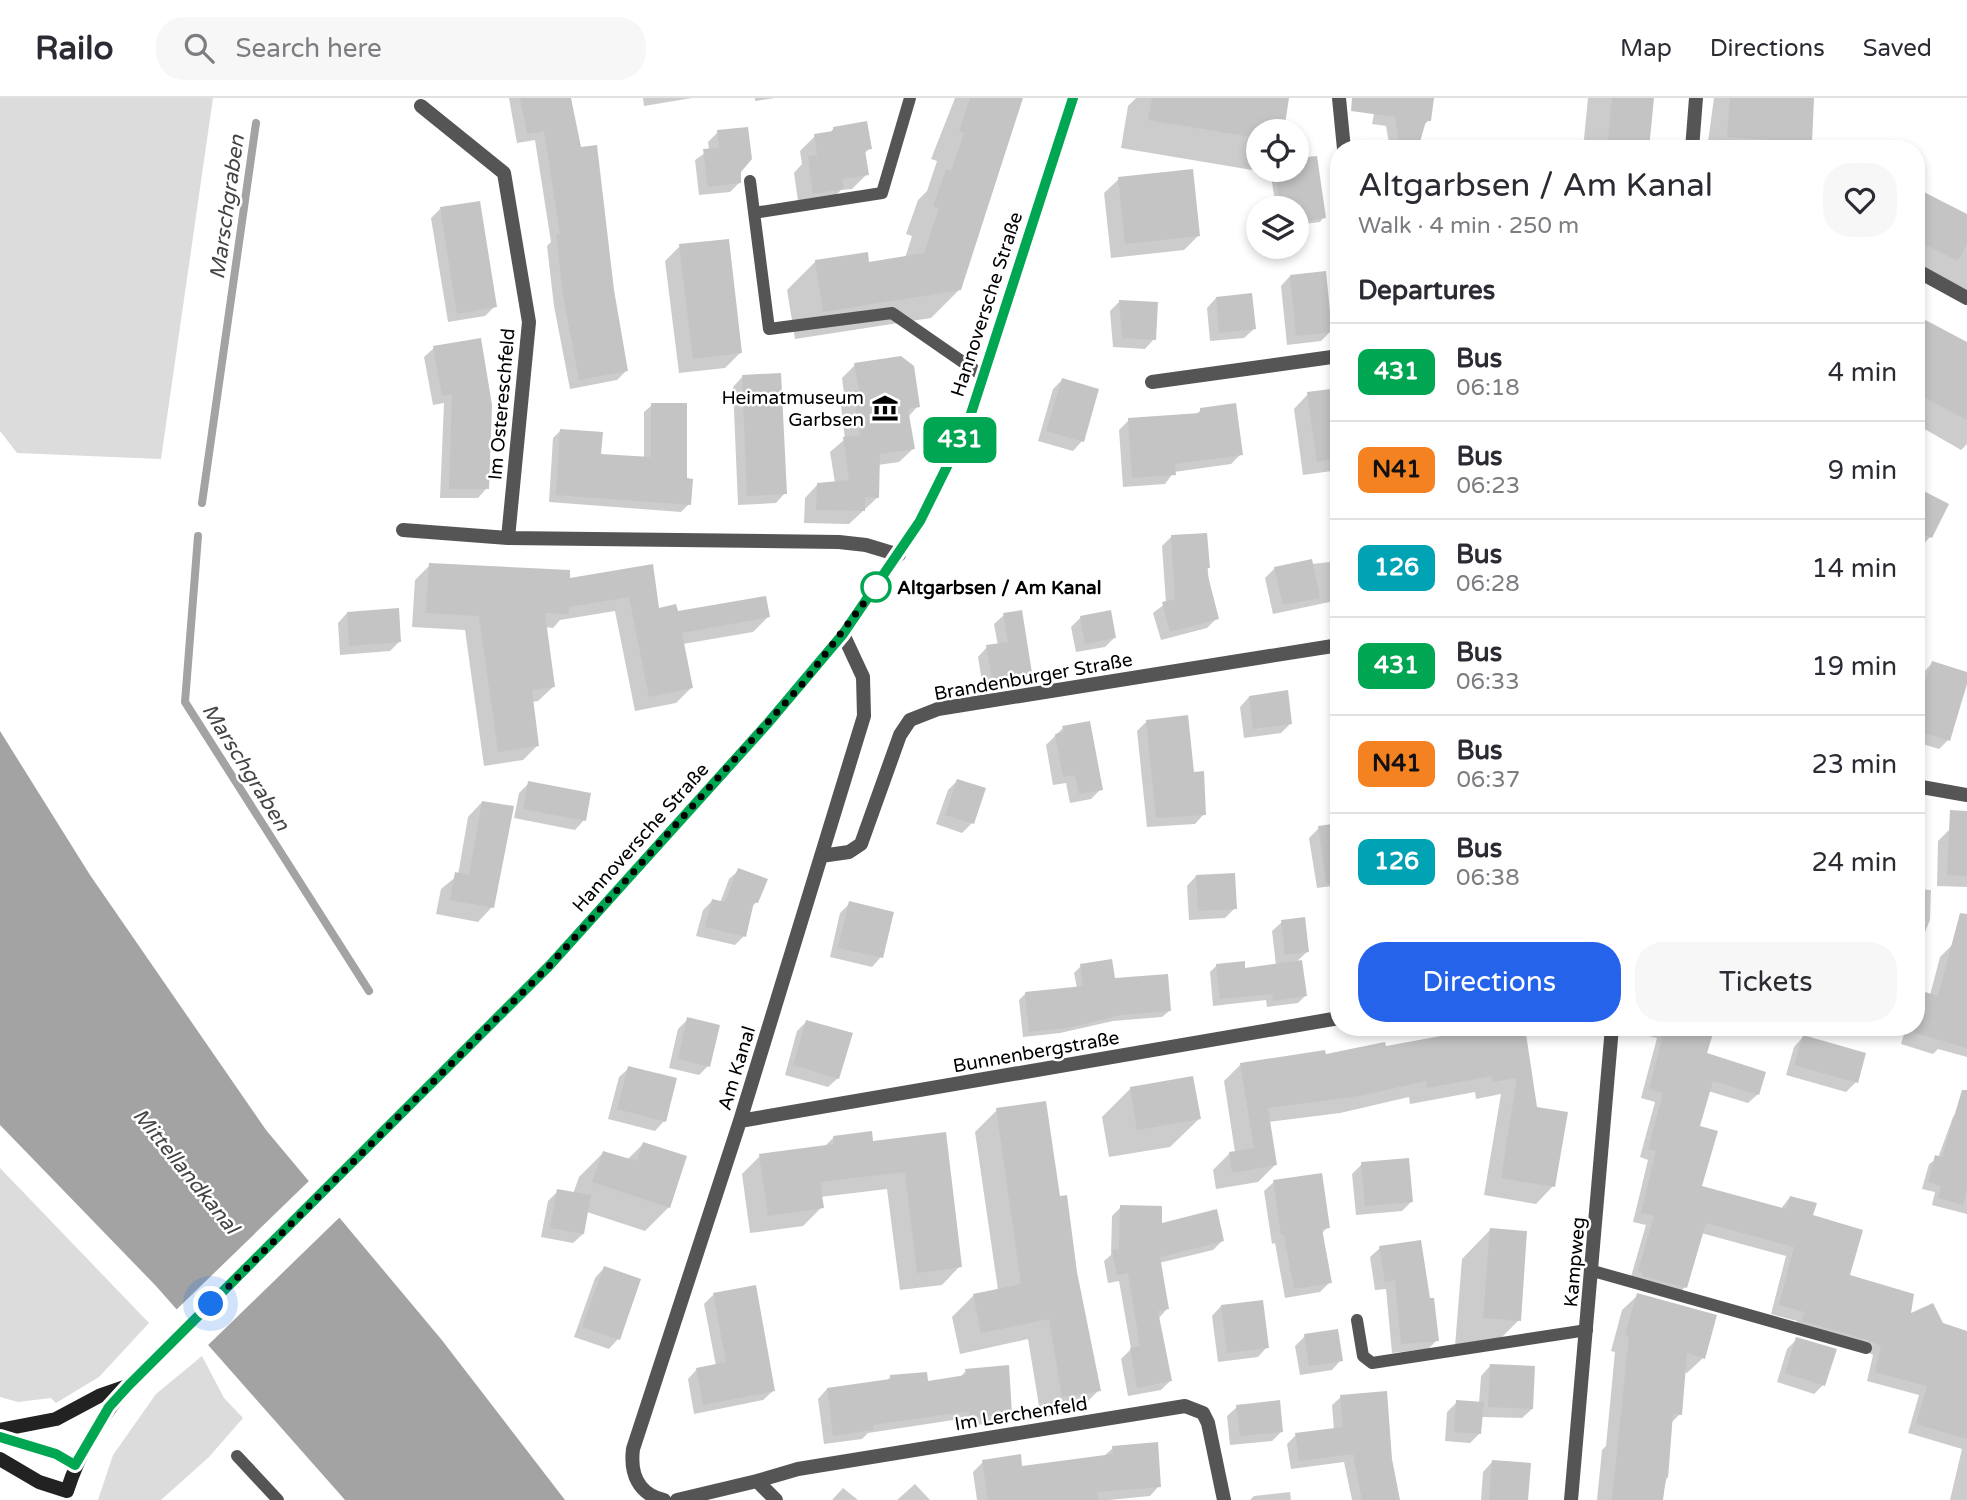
<!DOCTYPE html>
<meta charset="utf-8">
<style>
:root{--surface:#fff;--page:#f7f7f7;--text:#2b2b33;--muted:#7c7c81;--line:#e1e1e2;--accent:#2563eb}
body{margin:0;font-family:"Varela Round",sans-serif;background:var(--page);color:var(--text);height:100vh;display:flex;flex-direction:column;font-size:26px;white-space:nowrap}
*{box-sizing:border-box;margin:0}
p{font-size:23px;color:var(--muted)}
.icon{flex:none;width:38px;height:38px;fill:none;stroke:currentColor;stroke-width:2;stroke-linecap:round;stroke-linejoin:round}
.map{position:relative;flex:1;overflow:hidden}
.sheet{position:absolute;left:1330px;top:42px;width:595px;height:896px;display:flex;flex-direction:column;background:var(--surface);border-radius:28px;box-shadow:0 4px 10px #0003}
.sheet>*{flex:none}
.badge{padding:0 14px;border-radius:10px;font-size:24px;line-height:46px}
.buttons{position:absolute;left:1246px;top:21px;display:grid;gap:14px}
.buttons a{display:grid;place-items:center;width:63px;height:63px;border-radius:50%;background:var(--surface);box-shadow:0 4px 10px #0003;font-size:35px}
.you{position:absolute;width:35px;height:35px;margin:-18px;border:5px solid #fff;border-radius:50%;background:#1a73e8;box-shadow:0 0 0 10px #1a73e833}
.map>.badge{position:absolute;translate:-50% -50%;box-shadow:0 0 0 4px #fff}
h2{padding:0 28px;font-size:26px;line-height:63px}
.round{display:grid;place-items:center;flex:none;width:74px;height:74px;border-radius:28px;background:var(--page)}
.summary{display:flex;align-items:center;justify-content:space-between;height:119px;padding:0 28px}
h1{font-size:33px;font-weight:600;line-height:52px}
.cta{display:flex;gap:14px;margin-top:auto;padding:14px 28px}
.cta a{flex:1;height:80px;border-radius:28px;background:var(--accent);color:#fff;font-size:28px;font-weight:600;line-height:80px;text-align:center}
.cta a+a{background:var(--page);color:var(--text)}
ul{padding:0;list-style:none}
li{display:flex;align-items:center;gap:21px;height:98px;padding:0 28px;border-top:2px solid var(--line)}
li div{flex:1}
li b{display:block;font-size:26px}
li em{font-style:normal}
li .badge{min-width:77px;font-weight:700;text-align:center}
header{display:flex;align-items:center;gap:42px;box-sizing:border-box;height:98px;padding:0 35px;background:var(--surface);border-bottom:2px solid var(--line)}
header strong{font-size:33px}
nav{display:flex;gap:38px;margin-inline-start:auto;font-size:24px}
.search{width:490px;height:63px;background:var(--page);display:flex;align-items:center;gap:18px;box-sizing:border-box;padding:0 24px;border-radius:28px;color:var(--muted);font-size:26px}
.map>svg:first-child{display:block}
.green{fill:#dcdcdc}
.water{fill:#a3a3a3}
.pier{fill:#fff}
.shadow{fill:#0003}
.lines{fill:none;stroke-linecap:round;stroke-linejoin:round}
.stream{stroke:#a3a3a3;stroke-width:8}
.building{fill:#c4c4c4}
.service{stroke:#555;stroke-width:12}
.minor{stroke:#555;stroke-width:14}
.secondary{stroke:#222;stroke-width:14}
.line-casing{stroke:#fff;stroke-width:16}
.line{stroke:#00a651;stroke-width:10}
.walk{stroke:#000;stroke-width:7;stroke-dasharray:0 12.6}
.stop-dot{fill:#fff;stroke:#00a651;stroke-width:3.5}
.labels{text-anchor:middle;stroke-width:5;stroke-linejoin:round;paint-order:stroke}
.street-label{font-size:19px;fill:#000;stroke:#fff}
.poi-label{font-size:19px;fill:#000;stroke:#fff;text-anchor:end}
.stop-label{font-size:19px;font-weight:bold;fill:#000;stroke:#fff;text-anchor:start}
.water-label{font-size:21px;font-style:italic;fill:#444;stroke:#fff}
</style>
<header>
<strong>Railo</strong>
<div class="search"><svg class="icon" aria-label="search" viewBox="0 0 24 24"><circle cx="10" cy="10" r="6"/><path d="M15 15l6 6"/></svg>Search here</div>
<nav><a>Map</a><a>Directions</a><a>Saved</a></nav>
</header>
<div class="map">
<svg width="1967" height="1402" viewBox="0 0 1967 1402">
<rect width="100%" height="100%" fill="#fff"/>
<path class="green" d="M0,0H213L161,361L17,355L0,333Z
M0,1070L149,1225L99,1279L56,1305L51,1300L18,1304L0,1299Z
M202,1258L224,1300L243,1320L209,1359L161,1402H98L113,1357L156,1296Z"/>
<path class="water" d="M0,633L90,777L266,1032L441,1241L565,1402H345L156,1188L0,1027Z"/>
<path class="pier" d="M311,1081L342,1117L205,1250L174,1214Z"/>
<path class="shadow" d="M509,0H570L612,192L626,273L617,282L570,291L554,208L547,148L551,144L535,42L517,45Z
M643,0H692L644,8Z
M755,0H775L755,3Z
M955,0H1022L960,191L931,220L795,241L787,192L816,163L868,166L905,160L912,138L906,136L918,102L927,93L937,63L931,61Z
M1136,0H1280L1287,1L1282,33H1258V66L1252,72L1121,50L1128,8Z
M1377,0H1432L1429,22L1422,29L1419,51H1390L1386,28L1372,26Z
M1588,0H1652L1647,51H1583Z
M1714,0H1782L1810,44L1803,51H1707Z
M834,30L870,50L864,56L867,76L852,91L841,92L828,105L799,110L794,75L802,66L800,53L815,38L829,36Z
M718,34L740,74V84L730,94L699,97L695,62L709,52L708,44Z
M1316,60L1324,119L1320,124L1297,127V110H1276L1270,72H1297V62Z
M1119,81L1198,138L1184,152L1111,160L1104,95Z
M1916,90L1967,118V192L1916,166Z
M440,111L495,208L485,218L448,224L431,120Z
M680,148L740,255L725,270L679,275L665,163Z
M1290,178L1330,234L1321,243L1287,247L1281,188Z
M1216,200L1254,231L1244,240L1210,243L1207,210Z
M1119,204L1154,241L1145,251L1113,249L1110,213Z
M1916,219L1967,250V346L1961,352L1916,326Z
M479,242L487,390L478,400H440L444,305L433,307L424,259L434,250Z
M855,267L918,308L908,319L913,351L899,364L878,367V399L849,426L804,425L805,400L818,386L835,385L830,354L845,341L841,308L845,304L842,280Z
M742,279L785,395L776,405L738,407L733,289Z
M1062,282L1082,343L1073,353L1038,343L1053,291Z
M1339,292V372L1303,377L1294,311L1308,296Z
M652,307L685,382L689,406L681,414L549,404L553,340L560,333L599,357L644,360V314Z
M1201,312L1241,356L1231,366L1174,374L1165,386L1123,389L1119,332L1129,322L1195,317Z
M1916,393L1947,407L1930,439L1921,449L1916,447Z
M1206,436L1209,491L1217,520L1207,530L1161,542L1153,515L1166,505L1162,448L1171,439Z
M1339,463V502L1273,516L1265,480L1275,470Z
M430,467L568,482L651,468L658,512L768,519L753,534L683,546L691,590L676,605L635,613L615,513L560,522L553,530L545,529L553,589L538,603L532,604L537,648L523,662L484,668L465,532L412,529L415,482Z
M347,515L399,544L390,553L340,557L338,525Z
M1004,517L1030,574L1021,584L983,590L978,559L987,549L998,548L994,526Z
M1081,519L1115,539L1105,549L1076,554L1071,529Z
M1932,565L1967,576L1948,642L1939,651L1916,644V597L1923,575Z
M1249,599L1291,625L1281,635L1244,640L1240,609Z
M1147,623L1193,676L1204,716L1195,726L1147,729L1137,633Z
M1063,630L1101,691L1091,701L1070,705L1066,685L1053,687L1046,647Z
M957,683L972,725L962,735L936,726L948,692Z
M529,685L584,722L575,732L514,720L519,695Z
M482,704L492,809L478,824L436,816L441,791L458,777L468,719Z
M1339,727V787L1317,790L1309,740L1319,730Z
M1950,731L1967,732V789L1937,788L1938,743Z
M739,772L757,804L751,809L744,838L735,847L696,838L703,812L712,803L720,805L729,781Z
M1196,778L1235,810L1225,820L1189,822L1187,788Z
M1916,791L1931,792L1930,822L1918,851Z
M850,805L881,859L872,869L830,859L840,815Z
M1282,824L1307,854L1296,864L1305,898L1298,905L1267,909L1266,902L1213,908L1210,874L1217,867L1244,872L1276,867L1272,833Z
M1339,842V890L1332,849Z
M1953,846L1967,850V959L1938,951L1933,956L1901,946L1906,929H1916V904L1925,896L1930,897L1940,859Z
M1081,868L1113,882L1169,913L1162,919L1113,923L1060,935L1023,939L1019,902L1025,896L1077,890L1074,875Z
M688,921L708,968L699,977L669,970L678,931Z
M807,923L838,980L828,989L785,977L797,933Z
M1503,929L1536,1010L1553,1088L1536,1106L1484,1097L1501,996L1476,1001L1475,994L1410,1006L1409,999L1340,1015L1268,1024L1275,1067L1258,1084L1216,1091L1213,1072L1230,1055L1235,1054L1224,983L1241,966L1385,950Z
M1652,929H1713L1705,956L1764,975L1757,997L1748,1005L1708,993L1698,1030L1700,1089L1780,1112L1790,1099L1811,1118L1848,1178L1909,1218L1967,1235V1402H1950L1962,1351L1908,1335L1919,1297L1867,1283L1873,1257L1859,1250L1794,1232L1797,1223L1771,1216L1786,1158L1701,1135L1685,1189L1676,1198L1630,1182L1646,1127L1633,1124L1648,1062L1640,1059L1655,1004L1641,1000L1657,940L1649,938Z
M1803,939L1856,984L1846,994L1786,977L1794,949Z
M629,970L664,1023L655,1033L608,1021L619,979Z
M1131,990L1199,1021L1170,1049L1109,1059L1102,1019Z
M997,1012L1059,1100L1099,1292L1077,1314L1041,1320L1028,1241L960,1256L952,1219L974,1197L998,1192L975,1034Z
M1960,1012L1967,1014V1116L1932,1107L1935,1094L1922,1091L1929,1066L1938,1060L1953,1019Z
M944,1036L960,1168L942,1187L900,1192L887,1091L820,1099L822,1109L803,1128L750,1135L742,1076L760,1058L824,1049L834,1039L872,1045Z
M643,1046L669,1109L645,1133L587,1114L583,1136L573,1145L541,1139L548,1103L558,1093L573,1096L579,1079L603,1055L627,1062Z
M1362,1066L1411,1104L1402,1113L1356,1117L1352,1076Z
M1274,1084L1328,1129L1321,1136L1330,1184L1320,1194L1285,1200L1275,1145L1272,1146L1264,1093Z
M1121,1109L1160,1127L1222,1143L1213,1152L1159,1165L1167,1211L1158,1221L1170,1283L1161,1292L1128,1298L1121,1261L1131,1251L1119,1183L1108,1185L1104,1163L1111,1157L1112,1118Z
M1490,1132L1519,1222L1491,1250L1455,1248L1462,1161Z
M1380,1150L1437,1242L1428,1251L1392,1255L1386,1191L1375,1192L1370,1159Z
M604,1170L618,1241L609,1251L574,1239L595,1180Z
M713,1197L773,1293L763,1302L694,1316L688,1281L697,1271L716,1268L704,1206Z
M1638,1197L1703,1260L1687,1275L1683,1274L1680,1316L1671,1325L1667,1379L1661,1402H1597L1602,1352L1606,1348L1615,1254L1611,1253L1622,1212Z
M1221,1208L1267,1249L1258,1259L1218,1264L1212,1218Z
M1305,1238L1341,1262L1332,1272L1300,1277L1295,1248Z
M1797,1241L1823,1287L1814,1296L1777,1284L1787,1251Z
M1490,1268L1532,1311L1522,1320L1481,1319L1480,1335L1470,1345L1445,1343L1447,1314L1457,1304L1479,1306L1481,1278Z
M966,1273L1010,1316L1001,1325L960,1328V1321L868,1335L862,1341L824,1346L818,1301L827,1291L886,1283L891,1279L926,1285L959,1280Z
M1341,1299L1390,1361L1399,1402H1352L1344,1364L1291,1371L1287,1346L1296,1337L1334,1332L1332,1307Z
M1237,1309L1282,1333L1272,1343L1230,1347L1227,1318Z
M1113,1350L1159,1388L1150,1398L1109,1402H977L973,1374L983,1364L1021,1370L1103,1359Z
M1492,1364L1525,1402H1481L1483,1374Z
M915,1386L930,1402H897Z
M843,1390L858,1402H832Z
M1290,1394L1291,1402H1250L1254,1398Z"/>
<g class="lines">
<path class="stream" d="M202,405L256,25
M198,438L185,604L369,893"/>
</g>
<path class="building" d="M520,0H571L581,49L597,47L614,192L628,273L579,282L563,197L556,137L560,136L544,33L527,36Z
M970,0H1023L961,192L823,214L815,162L868,154L869,164L924,155L939,110L933,108L946,71L951,73L964,35L959,33Z
M1152,0H1289L1284,33H1258V40L1148,22Z
M1352,0H1434L1431,23H1426L1418,51H1400L1395,19L1351,13Z
M1612,0H1654L1649,51H1607Z
M1730,0H1814L1812,45L1727,39Z
M867,23L872,51L865,52L869,77L842,81L844,91L813,96L808,58L817,57L814,36L833,33V29Z
M748,29L752,61L741,74V85L708,89L703,51L719,50L717,32Z
M1317,58L1326,120L1297,124V110H1280L1275,72H1297V60Z
M1193,71L1200,138L1125,146L1118,79Z
M1916,90L1967,116V146L1958,163L1916,142Z
M480,103L497,209L457,216L440,109Z
M729,141L742,255L693,261L679,146Z
M1326,173L1332,234L1296,238L1290,177Z
M1252,195L1256,231L1219,235L1216,199Z
M1119,202L1158,204L1156,242L1122,240Z
M1916,217L1967,244V322L1916,295Z
M481,240L492,307L489,391H449L452,296L442,298L433,248Z
M901,258L914,268L920,309L908,311L915,351L880,356L879,400L865,399V413L816,412L817,385L849,382L843,339L860,337L853,293L859,292L854,265Z
M781,275L787,396L747,398L742,277Z
M1062,280L1099,291L1084,344L1046,333Z
M1339,290V360L1317,364L1307,294Z
M651,305H687V380L693,381L691,407L556,397L560,331L603,334L601,356L651,359Z
M1236,305L1243,357L1175,366L1176,377L1132,380L1128,320L1200,315V310Z
M1916,389L1949,406L1932,440L1916,433Z
M1207,435L1210,470H1206L1219,521L1170,534L1162,504L1175,501L1171,437Z
M1312,461L1320,500L1283,507L1274,469Z
M429,465L570,472V480L653,466L659,510L676,506L678,513L766,498L770,519L682,535L693,590L649,599L629,499L569,509V516L545,515L555,589L532,592L539,648L498,654L479,518L426,515Z
M399,510L401,544L349,548L347,514Z
M1022,512L1032,575L992,581L986,547L1008,544L1003,515Z
M1111,512L1116,540L1085,546L1080,518Z
M1932,563L1967,574V586L1950,643L1916,632V615Z
M1288,592L1292,626L1253,631L1249,598Z
M1188,617L1194,674L1204,673L1206,717L1156,720L1146,622Z
M1090,623L1103,692L1079,696L1075,677L1063,679L1055,636L1064,634L1062,628Z
M957,681L986,690L974,726L945,717Z
M528,683L591,695L586,723L523,711Z
M482,703L514,708L494,810L450,802L455,774L469,777Z
M1950,712L1967,713V778L1947,777Z
M1339,725V784L1326,785L1318,728Z
M738,770L768,781L758,805L754,804L746,839L705,829L712,801L725,804Z
M1235,775L1237,811L1198,813L1196,777Z
M849,803L894,814L883,860L838,850Z
M1960,815L1967,816V950L1912,934L1925,894L1938,898Z
M1305,819L1309,854L1285,857L1281,822Z
M1112,861L1115,880L1168,876L1171,913L1121,917L1068,930L1029,934L1025,894L1083,888L1080,866Z
M1302,862L1307,898L1273,903L1272,896L1220,901L1216,866L1245,863V870Z
M687,919L720,927L710,969L678,961Z
M806,922L853,935L839,981L793,967Z
M1490,929H1525L1537,1009L1568,1014L1555,1089L1501,1080L1517,980L1493,984L1492,978L1427,990L1426,983L1359,998L1268,1010L1277,1067L1232,1075L1229,1054L1254,1050L1240,965L1325,952L1326,956L1385,944L1386,948Z
M1665,929H1715L1707,955L1766,974L1759,997L1713,983L1700,1028L1718,1033L1702,1088L1786,1111L1790,1098L1817,1105L1813,1117L1863,1132L1850,1177L1914,1196L1911,1215L1933,1205L1943,1225L1967,1233V1341L1916,1326L1927,1288L1875,1274L1881,1248L1868,1242L1802,1223L1804,1214L1779,1207L1794,1149L1706,1125L1687,1190L1642,1178L1643,1174L1638,1173L1654,1118L1641,1115L1656,1053L1648,1051L1663,995L1649,991Z
M1803,937L1866,955L1858,985L1794,967Z
M628,968L677,980L666,1024L617,1011Z
M1193,978L1201,1021L1137,1032L1130,989Z
M1962,992H1967V1091L1963,1107L1938,1100L1941,1088L1928,1084L1935,1057L1942,1059Z
M1046,1003L1060,1098L1067,1097L1077,1174L1101,1293L1062,1299L1049,1221L981,1235L973,1196L1021,1186L996,1010Z
M872,1033L873,1043L946,1034L962,1169L917,1175L905,1074L820,1084L824,1110L768,1118L759,1056L834,1046L833,1038Z
M643,1044L687,1058L670,1110L592,1084L603,1053L637,1063Z
M1409,1060L1413,1104L1365,1108L1361,1064Z
M1322,1075L1330,1130L1322,1131L1332,1185L1294,1191L1284,1137H1281L1273,1082Z
M557,1091L591,1097L584,1136L550,1130Z
M1120,1107L1162,1108V1125L1217,1111L1224,1143L1160,1159L1169,1211L1158,1213L1172,1283L1137,1290L1130,1250L1140,1248L1128,1175L1117,1177L1112,1152L1119,1151Z
M1490,1130L1527,1133L1521,1223L1483,1220Z
M1421,1142L1430,1200H1434L1439,1243L1401,1246L1395,1182L1385,1184L1379,1148Z
M604,1168L641,1181L620,1242L582,1229Z
M756,1187L775,1293L703,1307L696,1270L726,1264L713,1195Z
M1637,1195L1717,1217L1705,1261L1687,1255L1682,1317L1673,1316L1668,1380L1666,1379L1663,1402H1612L1629,1238L1625,1237Z
M1263,1202L1269,1250L1227,1255L1221,1207Z
M1338,1231L1343,1263L1309,1268L1304,1236Z
M1796,1239L1837,1251L1825,1288L1785,1275Z
M1490,1266L1535,1268L1533,1311L1488,1309Z
M1009,1267L1012,1316L969,1320V1313L873,1327V1332L833,1338L827,1290L890,1281V1277L927,1274L928,1283L966,1277L965,1271Z
M1387,1293L1392,1361L1400,1402H1362L1353,1356L1299,1363L1295,1335L1343,1329L1340,1297Z
M1280,1302L1283,1334L1240,1338L1236,1307Z
M1456,1302L1484,1304L1481,1336L1454,1334Z
M1158,1344L1161,1389L1097,1394L1098,1402H988L982,1362L1021,1356L1022,1368L1113,1356L1112,1348Z
M1492,1362L1531,1365L1528,1402H1489Z"/>
<g class="lines">
<path class="service" d="M750,83L769,231L892,215L983,278
M754,115L882,95L910,0
M1593,1173L1866,1250
M1357,1222L1363,1258L1372,1265L1587,1232
M237,1358L278,1402"/>
<path class="minor" d="M1339,0L1344,51
M421,8L504,75L529,224L508,440
M1692,51L1696,0
M1916,172L1967,200
M1152,284L1339,258
M403,432L508,440L839,444L866,447L899,457
M1916,688L1967,697
M821,758L849,754L861,746L900,637L910,622L938,611L1339,547
M740,1023L1339,920
M757,1383L798,1371L1185,1308L1203,1315L1208,1325L1224,1402
M664,1402C638,1396 630,1375 633,1351L740,1023L864,618L863,579L843,536
M677,1402L757,1383L776,1402
M1571,1402L1612,929"/>
<path class="secondary" d="M0,1332L56,1321L101,1297L127,1288
M0,1339L56,1356L75,1367
M0,1361L39,1384L67,1393C80,1352 100,1319 129,1287L550,867L768,625L843,536L920,423L967,328L1073,0"/>
</g>
<g class="lines">
<g class="line-casing">
<path id="line" d="M0,1339L56,1356L75,1367L109,1309L129,1287L550,867L768,625L843,536L920,423L967,328L1073,0"/>
</g>
<use href="#line" class="line"/>
<path class="walk" d="M211,1206L550,867L804,584L876,489"/>
</g>
<defs>
<g id="museum-bare" transform="scale(2.1)"><path d="M0-6L6-3V-2H-6V-3ZM-5-1h2V3h-2ZM-1-1h2V3h-2ZM3-1h2V3H3ZM-6 4H6V6H-6Z" fill="#000" stroke="#fff" stroke-width="2.5" paint-order="stroke"/></g>
</defs>
<g fill-rule="evenodd">
<use href="#museum-bare" x="885" y="310"/>
</g>
<circle class="stop-dot" cx="876" cy="489" r="14"/>
<g class="labels">
<g class="street-label">
<text transform="translate(986 206) rotate(-72)" y="7">Hannoversche Straße</text>
<text transform="translate(501 306) rotate(-85)" y="7">Im Ostereschfeld</text>
<text transform="translate(1033 578) rotate(-10)" y="7">Brandenburger Straße</text>
<text transform="translate(640 739) rotate(-48)" y="7">Hannoversche Straße</text>
<text transform="translate(1036 953) rotate(-10)" y="7">Bunnenbergstraße</text>
<text transform="translate(736 970) rotate(-73)" y="7">Am Kanal</text>
<text transform="translate(1574 1164) rotate(-85)" y="7">Kampweg</text>
<text transform="translate(1021 1315) rotate(-9)" y="7">Im Lerchenfeld</text>
</g>
<g class="poi-label">
<text x="864" y="306">Heimatmuseum<tspan x="864" dy="22">Garbsen</tspan></text>
</g>
<g class="stop-label">
<text x="897" y="496">Altgarbsen / Am Kanal</text>
</g>
<g class="water-label">
<text transform="translate(227 109) rotate(-82)" y="7">Marschgraben</text>
<text transform="translate(246 669) rotate(58)" y="7">Marschgraben</text>
<text transform="translate(186 1073) rotate(51)" y="7">Mittellandkanal</text>
</g>
</g>
</svg>
<div class="buttons">
<a><svg class="icon" aria-label="locate" viewBox="0 0 24 24"><circle cx="12" cy="12" r="6"/><path d="M12 2v4M12 18v4M2 12h4M18 12h4"/></svg></a>
<a><svg class="icon" aria-label="layers" viewBox="0 0 24 24"><path d="M12 4l9 5-9 5-9-5zM3 14l9 5 9-5"/></svg></a>
</div>
<div class="you" style="left:211px;top:1206px"></div>
<b class="badge" style="left:960px;top:342px;background:#00a651;color:#fff">431</b>
<section class="sheet">
<div class="summary"><div><h1>Altgarbsen / Am Kanal</h1><p>Walk · 4 min · 250 m</p></div><a class="round"><svg class="icon" aria-label="heart" viewBox="0 0 24 24"><path d="M12 20l-8-8c-3-5 5-10 8-4 3-6 11-1 8 4z"/></svg></a></div>
<h2>Departures</h2>
<ul>
<li><span class="badge" style="background:#00a651;color:#fff">431</span><div><b>Bus</b><p>06:18</p></div><em>4 min</em></li>
<li><span class="badge" style="background:#f58220;color:#111">N41</span><div><b>Bus</b><p>06:23</p></div><em>9 min</em></li>
<li><span class="badge" style="background:#00a3b4;color:#fff">126</span><div><b>Bus</b><p>06:28</p></div><em>14 min</em></li>
<li><span class="badge" style="background:#00a651;color:#fff">431</span><div><b>Bus</b><p>06:33</p></div><em>19 min</em></li>
<li><span class="badge" style="background:#f58220;color:#111">N41</span><div><b>Bus</b><p>06:37</p></div><em>23 min</em></li>
<li><span class="badge" style="background:#00a3b4;color:#fff">126</span><div><b>Bus</b><p>06:38</p></div><em>24 min</em></li>
</ul>
<div class="cta"><a>Directions</a><a>Tickets</a></div>
</section>
</div>
